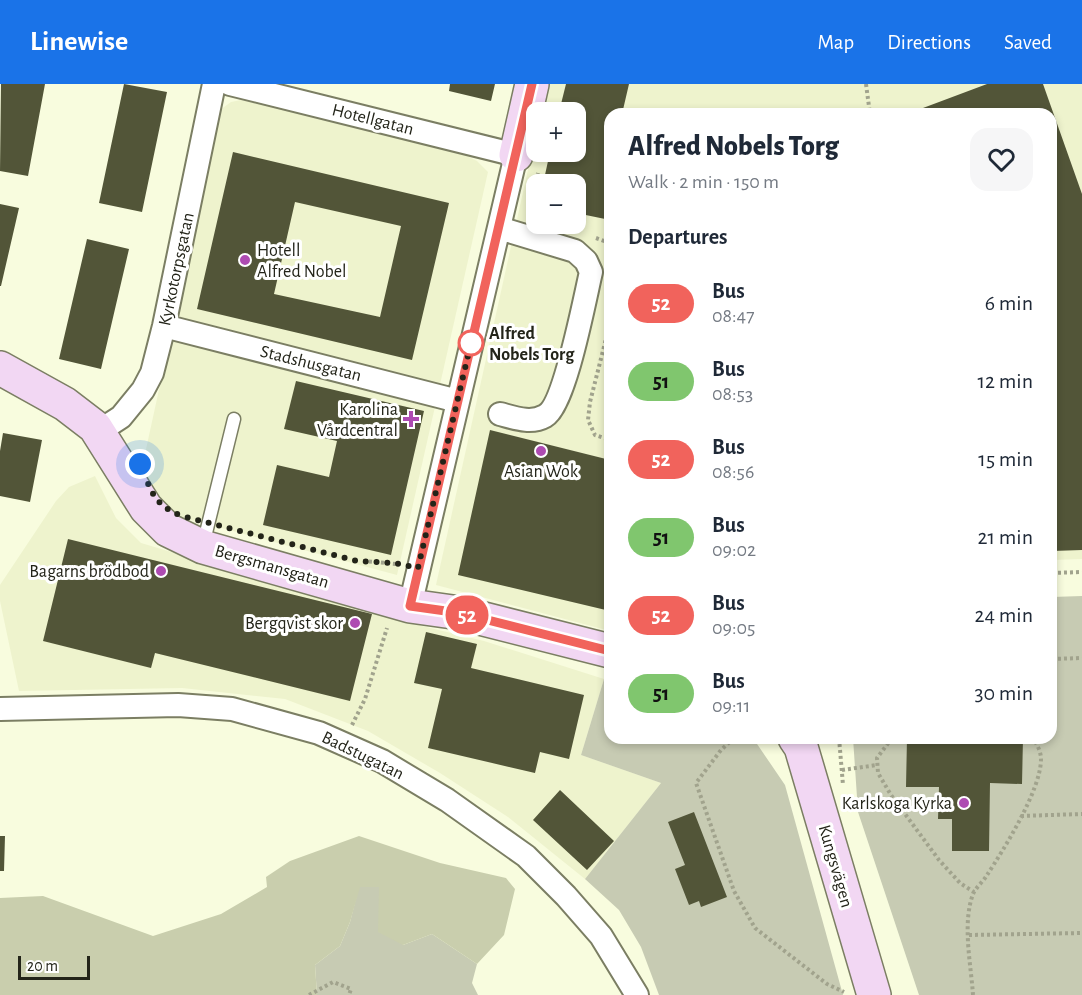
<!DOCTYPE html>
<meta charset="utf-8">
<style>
:root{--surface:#fff;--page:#f6f6f7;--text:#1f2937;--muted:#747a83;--accent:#1a73e8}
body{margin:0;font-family:"Alegreya Sans",sans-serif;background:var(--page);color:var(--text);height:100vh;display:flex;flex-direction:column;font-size:22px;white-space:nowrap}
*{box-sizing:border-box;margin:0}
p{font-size:20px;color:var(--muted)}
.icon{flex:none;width:33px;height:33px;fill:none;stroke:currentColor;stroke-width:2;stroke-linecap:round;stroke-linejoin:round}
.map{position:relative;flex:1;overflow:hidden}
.panel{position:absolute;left:604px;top:24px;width:453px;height:636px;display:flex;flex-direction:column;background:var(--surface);border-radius:18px;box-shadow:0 3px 9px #0003}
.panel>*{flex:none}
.badge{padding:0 12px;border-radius:20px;font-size:21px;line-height:39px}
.buttons{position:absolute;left:526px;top:18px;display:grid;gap:12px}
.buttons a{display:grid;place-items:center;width:60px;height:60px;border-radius:12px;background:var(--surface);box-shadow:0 3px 9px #0003;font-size:30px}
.scale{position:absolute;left:18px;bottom:15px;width:72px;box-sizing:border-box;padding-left:6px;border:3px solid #232419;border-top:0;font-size:16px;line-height:21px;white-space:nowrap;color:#232419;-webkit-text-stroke:4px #fff;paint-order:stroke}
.you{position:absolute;width:30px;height:30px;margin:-15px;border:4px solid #fff;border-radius:50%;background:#1a73e8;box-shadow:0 0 0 9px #1a73e833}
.map>.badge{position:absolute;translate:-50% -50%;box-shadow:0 0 0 3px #fff}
h2{padding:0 24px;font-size:22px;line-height:54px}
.round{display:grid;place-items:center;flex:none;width:63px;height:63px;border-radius:18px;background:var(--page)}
.overview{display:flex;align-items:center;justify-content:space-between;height:102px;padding:0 24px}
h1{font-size:28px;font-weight:800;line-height:45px}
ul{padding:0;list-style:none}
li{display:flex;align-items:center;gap:18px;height:78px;padding:0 24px}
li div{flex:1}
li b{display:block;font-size:22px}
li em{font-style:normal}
li .badge{min-width:66px;font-weight:700;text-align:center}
header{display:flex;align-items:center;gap:36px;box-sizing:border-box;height:84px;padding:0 30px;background:var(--accent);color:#fff}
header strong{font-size:28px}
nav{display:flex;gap:33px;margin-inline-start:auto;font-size:21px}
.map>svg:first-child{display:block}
.built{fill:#eef3cd;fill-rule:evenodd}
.green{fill:#c7cbb3}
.forest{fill:#c9cead}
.building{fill:#525538;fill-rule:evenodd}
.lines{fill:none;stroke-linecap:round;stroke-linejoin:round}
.lane-casing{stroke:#7b7e63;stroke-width:15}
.street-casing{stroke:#7b7e63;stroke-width:26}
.secondary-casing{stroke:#7b7e63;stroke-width:36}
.path{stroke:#a1a38d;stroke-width:4;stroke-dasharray:3 3;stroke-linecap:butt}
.lane{stroke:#fff;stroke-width:12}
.street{stroke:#fff;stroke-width:22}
.secondary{stroke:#f2d7f3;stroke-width:33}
.line-casing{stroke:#fff;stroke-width:14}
.line{stroke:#f1635c;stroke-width:9}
.walk{stroke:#232419;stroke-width:6;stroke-dasharray:0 10.8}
.poi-dot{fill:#ae4bb2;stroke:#fff;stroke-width:2}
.stop-dot{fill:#fff;stroke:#f1635c;stroke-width:3}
.labels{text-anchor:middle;stroke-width:6;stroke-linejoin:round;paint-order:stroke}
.street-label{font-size:18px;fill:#232419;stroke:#fff}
.poi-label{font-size:18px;fill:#232419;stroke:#fff;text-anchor:end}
.stop-label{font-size:18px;font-weight:bold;fill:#232419;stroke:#fff;text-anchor:start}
</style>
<header>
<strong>Linewise</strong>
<nav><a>Map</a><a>Directions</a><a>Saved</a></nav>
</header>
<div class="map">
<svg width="1082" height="911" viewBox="0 0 1082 911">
<rect width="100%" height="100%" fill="#f8fcde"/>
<path class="built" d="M546,0H1082V475L1052,476V30H610V547L436,501L537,45V68H576V28H540ZM537,100H576V140H537Z
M241,16L459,68L477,77L488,88L397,491L173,431L144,406L143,379L220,26L231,18Z
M95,392L116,434L141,459L418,541L484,557L604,595L581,671L661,699L585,795L508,733L440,689L368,647L285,615L182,604L19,607L0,517V501L56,417L69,403Z"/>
<path class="green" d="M1082,512V911H919L858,728L853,654H1052V513Z
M604,595L610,597V654H753L785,701L843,911H659L641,863L619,826L585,795L661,699L581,671Z
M379,802L403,861L432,850L477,880L472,899L478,911H317L315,881L340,862L350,838L359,803Z"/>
<path class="forest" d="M359,752L440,779L506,794L515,805L504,851L477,880L432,850L403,861L378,848L379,803H360L350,838L340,862L315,881L317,911H0V814L43,812L153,852L221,830L267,803L266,793L290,777Z"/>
<path class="building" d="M1,0H45L28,92L0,87Z
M124,0L167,8L142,128L99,119Z
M450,0H495L491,17L449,7Z
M566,0H629L622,30H610V136L576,129V100H543L550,68H576V28H559Z
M987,0H1043L1082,110V466L1052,467V30H907Z
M233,68L449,119L412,276L197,225ZM295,118L401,142L380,233L274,210Z
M0,120L19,124L1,202H0Z
M87,155L129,165L101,285L59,275Z
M296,297L424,327L391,471L263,441L277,381L329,393L337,357L284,345Z
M490,346L610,376V527L458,491Z
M3,349L42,356L30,418L0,412V367Z
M68,455L372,530L350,617L155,569L151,584L43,557Z
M426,548L477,560L471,584L584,611L569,675L540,668L535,689L428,664L442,605L414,599Z
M907,654H1023L1022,700L990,699L989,767H952V735H938L939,703H906Z
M560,706L614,757L587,786L533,736Z
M694,728L727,813L701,823L699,817L689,821L675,785L685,781L668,738Z
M0,752H5L4,787H0Z"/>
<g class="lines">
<g class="lane-casing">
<path id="lane" d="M203,461L234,335"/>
</g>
<g class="street-casing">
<path id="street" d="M230,0L516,71L410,522
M499,144L575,167L586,177L591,188C585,213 565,321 545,332C531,340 515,334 500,330
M164,242L458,317
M98,348L121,333L143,306L152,289L164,242L214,0
M0,625L178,621L232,625L319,649L382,677L447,716L526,772L566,812L601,852L637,911"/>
</g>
<g class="secondary-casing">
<path id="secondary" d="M516,71L532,0
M0,284L65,320L95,343L146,424L168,446L203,463L410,522L460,529L610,567
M795,654L801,663L874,911"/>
</g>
<path class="path" d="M866,0L870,30
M533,131L531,122L538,89
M596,154L610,159
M610,239L590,318L588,336L595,351L610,356
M363,477L397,480
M1052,489L1082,488
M1052,575L1082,574
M352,641L365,615L387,544
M734,654L721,666L696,699L734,807L755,844L827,900L844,908
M839,654L843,701
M892,654L877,674L878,689L891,711L939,776L960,799L974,808
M842,686L877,681
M1021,732L1082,730
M969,851L1082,849
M309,911L333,898L351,905L349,911
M973,911C971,880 962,840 973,810C976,803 983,798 987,791C1004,765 1041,706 1041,675C1041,668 1037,660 1033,654"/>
<use href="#lane" class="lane"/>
<use href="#street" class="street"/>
<use href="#secondary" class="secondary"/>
</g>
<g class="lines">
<g class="line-casing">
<path id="line" d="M532,0L410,522L460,529L610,567"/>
</g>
<use href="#line" class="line"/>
<path class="walk" d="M140,380C151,406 153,421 182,432L357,477L394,479L418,484L471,259"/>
</g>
<g class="poi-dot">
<circle cx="245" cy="176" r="6"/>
<path d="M408 326h6v6h6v6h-6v6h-6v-6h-6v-6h6z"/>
<circle cx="541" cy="367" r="6"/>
<circle cx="161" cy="487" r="6"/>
<circle cx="355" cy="539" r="6"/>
<circle cx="964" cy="719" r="6"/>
</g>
<circle class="stop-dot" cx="471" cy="259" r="12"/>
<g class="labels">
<g class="street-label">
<text transform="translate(373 35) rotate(14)" y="6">Hotellgatan</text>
<text transform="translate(176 185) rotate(-78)" y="6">Kyrkotorpsgatan</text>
<text transform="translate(311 279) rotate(14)" y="6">Stadshusgatan</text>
<text transform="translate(272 482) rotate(16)" y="6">Bergsmansgatan</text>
<text transform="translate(363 671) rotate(26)" y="6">Badstugatan</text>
<text transform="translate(836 782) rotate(74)" y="6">Kungsvägen</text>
</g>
<g class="poi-label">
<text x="257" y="172" text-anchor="start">Hotell<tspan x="257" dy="21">Alfred Nobel</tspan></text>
<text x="398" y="331">Karolina<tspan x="398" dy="21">Vårdcentral</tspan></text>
<text x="541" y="393" text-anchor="middle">Asian Wok</text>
<text x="149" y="493">Bagarns brödbod</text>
<text x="343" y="545">Bergqvist skor</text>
<text x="952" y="725">Karlskoga Kyrka</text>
</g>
<g class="stop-label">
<text x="489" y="255">Alfred<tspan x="489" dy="21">Nobels Torg</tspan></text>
</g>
</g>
</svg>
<div class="buttons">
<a>+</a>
<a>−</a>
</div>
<div class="scale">20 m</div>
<div class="you" style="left:140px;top:380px"></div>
<b class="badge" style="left:467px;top:531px;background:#f1635c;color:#fff">52</b>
<section class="panel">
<div class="overview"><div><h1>Alfred Nobels Torg</h1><p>Walk · 2 min · 150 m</p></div><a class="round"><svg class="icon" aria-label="heart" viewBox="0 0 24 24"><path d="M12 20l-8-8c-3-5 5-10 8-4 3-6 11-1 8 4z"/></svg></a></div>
<h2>Departures</h2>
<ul>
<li><span class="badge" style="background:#f1635c;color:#fff">52</span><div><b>Bus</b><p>08:47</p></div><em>6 min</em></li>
<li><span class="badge" style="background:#80c66e;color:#111">51</span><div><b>Bus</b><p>08:53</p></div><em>12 min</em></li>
<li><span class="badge" style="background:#f1635c;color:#fff">52</span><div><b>Bus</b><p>08:56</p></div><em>15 min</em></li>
<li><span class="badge" style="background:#80c66e;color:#111">51</span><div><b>Bus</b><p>09:02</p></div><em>21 min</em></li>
<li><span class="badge" style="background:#f1635c;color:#fff">52</span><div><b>Bus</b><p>09:05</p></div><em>24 min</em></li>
<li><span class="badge" style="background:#80c66e;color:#111">51</span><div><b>Bus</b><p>09:11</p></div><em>30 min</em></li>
</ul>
</section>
</div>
